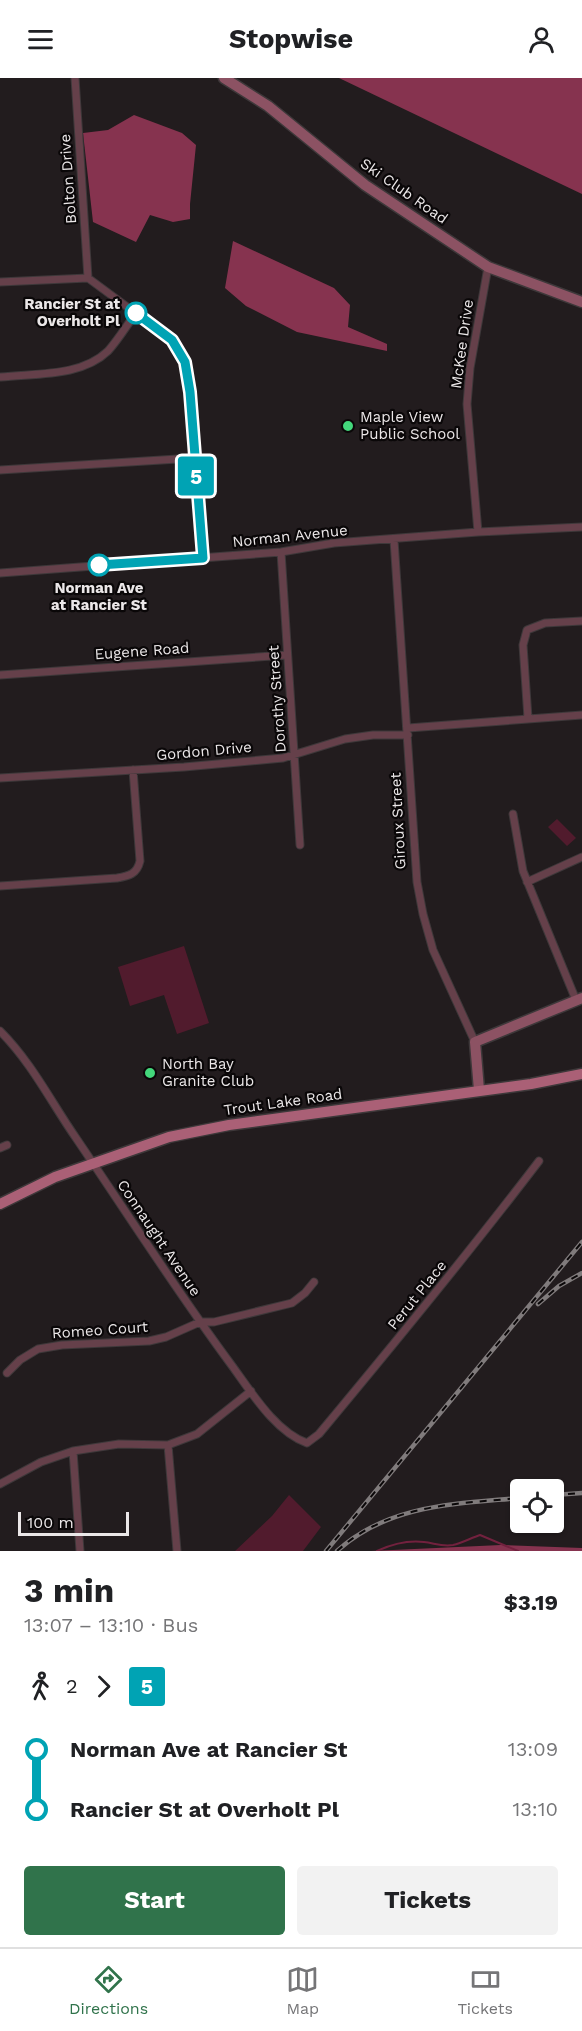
<!DOCTYPE html>
<meta charset="utf-8">
<style>
:root{--surface:#fff;--page:#f2f2f2;--text:#202124;--muted:#757577;--line:#e0e0e0;--accent:#30734b}
body{margin:0;font-family:"Work Sans",sans-serif;background:var(--page);color:var(--text);height:100vh;display:flex;flex-direction:column;font-size:22px;white-space:nowrap}
*{box-sizing:border-box;margin:0}
p{font-size:20px;color:var(--muted)}
.icon{flex:none;width:33px;height:33px;fill:none;stroke:currentColor;stroke-width:2;stroke-linecap:round;stroke-linejoin:round}
.map{position:relative;height:1473px;overflow:hidden}
.side{display:flex;flex-direction:column;background:var(--surface);flex:1}
.side>*{flex:none}
.badge{padding:0 12px;border-radius:4px;font-size:21px;line-height:39px}
.buttons{position:absolute;left:510px;top:1401px;display:grid;gap:12px}
.buttons a{display:grid;place-items:center;width:54px;height:54px;border-radius:6px;background:var(--surface);box-shadow:0 2px 4px #0004;font-size:30px}
.scale{position:absolute;left:18px;bottom:15px;width:111px;box-sizing:border-box;padding-left:6px;border:3px solid #ebe7e8;border-top:0;font-size:16px;line-height:21px;white-space:nowrap;color:#ebe7e8;-webkit-text-stroke:4px #0a0708;paint-order:stroke}
.map>.badge{position:absolute;translate:-50% -50%;box-shadow:0 0 0 3px #fff}
.legs{display:flex;align-items:center;gap:9px;height:66px;padding:0 24px;font-size:20px}
.legs p{margin-inline-start:auto}
.summary{display:flex;align-items:center;justify-content:space-between;height:102px;padding:0 24px}
h1{font-size:33px;font-weight:700;line-height:45px}
.primary-button{display:flex;gap:12px;margin-top:auto;padding:12px 24px}
.primary-button a{flex:1;height:69px;border-radius:6px;background:var(--accent);color:#fff;font-size:24px;font-weight:700;line-height:69px;text-align:center}
.primary-button a+a{background:var(--page);color:var(--text)}
ul{padding:0 24px;list-style:none}
li{display:flex;align-items:center;gap:21px;height:60px;font-size:22px}
li i{display:grid;place-items:center;width:9px;height:100%;margin:0 8px;background:currentColor}
li i::after{content:'';width:15px;height:15px;margin:-8px;border:4px solid;border-radius:50%;background:var(--surface)}
li p{margin-inline-start:auto}
li:first-child i{background:linear-gradient(#0000 50%,currentColor 0)}
li:last-child i{background:linear-gradient(currentColor 50%,#0000 0)}
header{display:flex;justify-content:space-between;align-items:center;height:78px;padding:0 24px;background:var(--surface);font-size:27px;font-weight:700}
.tab-bar{display:flex;justify-content:space-around;align-items:center;height:84px;border-top:2px solid var(--line);background:var(--surface);font-size:16px;color:var(--muted)}
.tab-bar a{display:grid;justify-items:center;gap:3px}
.tab-bar .active{color:var(--accent)}
.map>svg:first-child{display:block}
.green{fill:#511b2d}
.forest{fill:#86334f}
.lines{fill:none;stroke-linecap:round;stroke-linejoin:round}
.stream{stroke:#72213e;stroke-width:2}
.street-casing{stroke:#3e383a;stroke-width:9}
.secondary-casing{stroke:#3e383a;stroke-width:13}
.primary-casing{stroke:#3e383a;stroke-width:13}
.street{stroke:#65404a;stroke-width:7}
.secondary{stroke:#8c5263;stroke-width:10}
.primary{stroke:#aa6076;stroke-width:10}
.rail-casing{stroke:#807b7c;stroke-width:4.5}
.rail{stroke:#0a0708;stroke-width:2;stroke-dasharray:7;stroke-linecap:butt}
.line-1-casing{stroke:#fff;stroke-width:14}
.line-1{stroke:#00a3b4;stroke-width:9}
.stop-1-dot{fill:#fff;stroke:#00a3b4;stroke-width:3}
.poi-dot{fill:#43d77b;stroke:#0a0708;stroke-width:2}
.labels{text-anchor:middle;stroke-width:4.5;stroke-linejoin:round;paint-order:stroke}
.street-label{font-size:15px;fill:#ebe7e8;stroke:#0a0708}
.stop-label{font-size:15px;font-weight:bold;fill:#ebe7e8;stroke:#0a0708;text-anchor:end}
.poi-label{font-size:15px;fill:#ebe7e8;stroke:#0a0708;text-anchor:start}
</style>
<header><svg class="icon" aria-label="menu" viewBox="0 0 24 24"><path d="M4 6h16M4 12h16M4 18h16"/></svg>Stopwise<svg class="icon" aria-label="person" viewBox="0 0 24 24"><circle cx="12" cy="8" r="4"/><path d="M4 21q1-7 8-7t8 7"/></svg></header>
<div class="map">
<svg width="582" height="1473" viewBox="0 0 582 1473">
<rect width="100%" height="100%" fill="#221c1e"/>
<path class="green" d="M557,741L576,760L567,768L548,749Z
M184,868L209,945L177,956L164,917L130,928L118,889Z
M289,1417L321,1449L303,1473H235L272,1438Z"/>
<path class="forest" d="M339,0H582V116Z
M134,37L182,55L196,67L190,126V141L173,144L150,137L136,164L93,144L83,55L108,52Z
M233,163L334,210L350,227L348,249L387,266V273L297,254L246,228L225,210Z
M501,1467L582,1470V1473H371Z"/>
<g class="lines">
<path class="stream" d="M377,1473C392,1466 407,1462 424,1464C434,1465 442,1469 453,1467C462,1465 471,1460 480,1457L518,1473"/>
<g class="street-casing">
<path id="street" d="M75,0L88,200
M0,204L88,200L172,262L185,284L190,314L203,480
M1,299C36,295 81,299 108,273C118,262 127,247 136,235
M0,392L194,380
M478,454L467,326L470,290L488,189
M394,462L417,804L423,836L433,872L475,964
M281,474L300,767
M0,495L281,474L334,465L478,454L582,449
M0,597L287,577
M528,640L523,567L527,552L545,545L582,543
M408,650L582,637
M0,700L184,689L283,680L345,661L373,657H408
M513,736L523,793L576,922
M527,804L582,779
M0,808L117,800C129,798 137,796 140,783L133,692
M0,953C32,985 51,1024 76,1060C127,1135 176,1212 230,1285C250,1312 275,1354 307,1365L319,1356C394,1266 468,1176 539,1083
M0,1070L7,1067
M7,1295L20,1282L38,1271L62,1267L149,1263L166,1259L200,1244H214L292,1225L305,1215L314,1204
M168,1367L177,1473
M73,1373L80,1473
M0,1406L41,1384L73,1373L119,1366L168,1367L197,1356L251,1313"/>
</g>
<g class="secondary-casing">
<path id="secondary" d="M224,0L268,28L365,107L488,189L582,224
M479,1012L475,964L582,920"/>
</g>
<g class="primary-casing">
<path id="primary" d="M0,1126L55,1099L169,1059L229,1047L531,1006L582,996"/>
</g>
<use href="#street" class="street"/>
<use href="#secondary" class="secondary"/>
<use href="#primary" class="primary"/>
<g class="rail-casing">
<path id="rail" d="M538,1226L559,1208L582,1195
M554,1417L582,1415
M326,1473L582,1164
M337,1473C389,1426 455,1426 520,1420"/>
</g>
<use href="#rail" class="rail"/>
</g>
<g class="lines">
<g class="line-1-casing">
<path id="line-1" d="M99,487L203,480L190,314L185,284L172,262L136,235"/>
</g>
<use href="#line-1" class="line-1"/>
</g>
<g class="stop-1-dot">
<circle cx="136" cy="235" r="10"/>
<circle cx="99" cy="487" r="10"/>
</g>
<g class="poi-dot">
<circle cx="348" cy="348" r="6"/>
<circle cx="150" cy="995" r="6"/>
</g>
<g class="labels">
<g class="street-label">
<text transform="translate(68 101) rotate(-94)" y="5">Bolton Drive</text>
<text transform="translate(404 113) rotate(35)" y="5">Ski Club Road</text>
<text transform="translate(462 266) rotate(-82)" y="5">McKee Drive</text>
<text transform="translate(290 458) rotate(-6)" y="5">Norman Avenue</text>
<text transform="translate(142 573) rotate(-4)" y="5">Eugene Road</text>
<text transform="translate(277 621) rotate(-94)" y="5">Dorothy Street</text>
<text transform="translate(204 673) rotate(-5)" y="5">Gordon Drive</text>
<text transform="translate(398 743) rotate(-93)" y="5">Giroux Street</text>
<text transform="translate(283 1024) rotate(-8)" y="5">Trout Lake Road</text>
<text transform="translate(159 1160) rotate(56)" y="5">Connaught Avenue</text>
<text transform="translate(417 1217) rotate(-51)" y="5">Perut Place</text>
<text transform="translate(100 1252) rotate(-4)" y="5">Romeo Court</text>
</g>
<g class="stop-label">
<text x="120" y="231">Rancier St at<tspan x="120" dy="17">Overholt Pl</tspan></text>
<text x="99" y="515" text-anchor="middle">Norman Ave<tspan x="99" dy="17">at Rancier St</tspan></text>
</g>
<g class="poi-label">
<text x="360" y="344">Maple View<tspan x="360" dy="17">Public School</tspan></text>
<text x="162" y="991">North Bay<tspan x="162" dy="17">Granite Club</tspan></text>
</g>
</g>
</svg>
<div class="buttons">
<a><svg class="icon" aria-label="locate" viewBox="0 0 24 24"><circle cx="12" cy="12" r="6"/><path d="M12 2v4M12 18v4M2 12h4M18 12h4"/></svg></a>
</div>
<div class="scale">100 m</div>
<b class="badge" style="left:196px;top:398px;background:#00a3b4;color:#fff">5</b>
</div>
<section class="side">
<div class="summary"><div><h1>3 min</h1><p>13:07 – 13:10 · Bus</p></div><b>$3.19</b></div>
<div class="legs"><svg class="icon" aria-label="walk" viewBox="0 0 24 24"><circle cx="13" cy="4" r="2"/><path d="M13 8l-2 6 4 7M11 14l-3 7M7 12l3-4h3l4 4"/></svg>2<svg class="icon" aria-label="forward" viewBox="0 0 24 24"><path d="M9 5l7 7-7 7"/></svg><b class="badge" style="background:#00a3b4;color:#fff">5</b></div>
<ul>
<li><i style="color:#00a3b4"></i><b>Norman Ave at Rancier St</b><p>13:09</p></li>
<li><i style="color:#00a3b4"></i><b>Rancier St at Overholt Pl</b><p>13:10</p></li>
</ul>
<div class="primary-button"><a>Start</a><a>Tickets</a></div>
</section>
<nav class="tab-bar">
<a class="active"><svg class="icon" aria-label="directions" viewBox="0 0 24 24"><path d="M12 3l9 9-9 9-9-9zM9 14v-3h6M13 9l2 2-2 2"/></svg>Directions</a>
<a><svg class="icon" aria-label="map" viewBox="0 0 24 24"><path d="M3 6l6-2 6 2 6-2v14l-6 2-6-2-6 2zM9 4v14M15 6v14"/></svg>Map</a>
<a><svg class="icon" aria-label="tickets" viewBox="0 0 24 24"><path d="M3 7h18v10H3zM15 7v10"/></svg>Tickets</a>
</nav>
